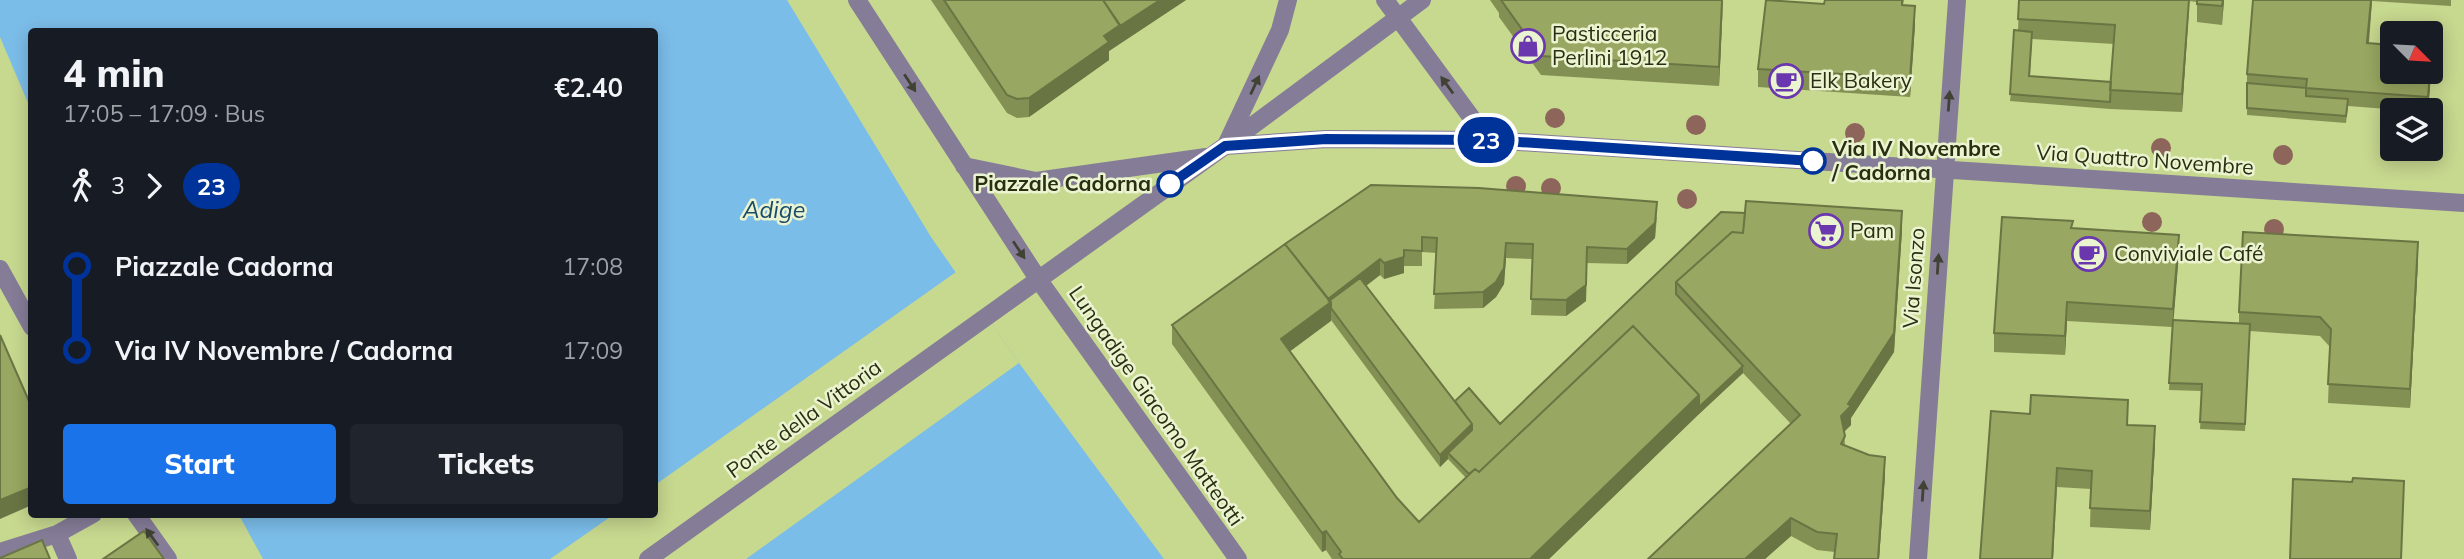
<!DOCTYPE html>
<meta charset="utf-8">
<style>
:root{--surface:#171b24;--page:#20242c;--text:#f1f3f6;--muted:#9ea1a6;--accent:#1a73e8}
body{margin:0;font-family:Mulish,sans-serif;background:var(--page);color:var(--text);height:100vh;display:flex;flex-direction:column;font-size:26px;white-space:nowrap}
*{box-sizing:border-box;margin:0}
p{font-size:23px;color:var(--muted)}
.icon{flex:none;width:38px;height:38px;fill:none;stroke:currentColor;stroke-width:2;stroke-linecap:round;stroke-linejoin:round}
.map{position:relative;flex:1;overflow:hidden}
.details{position:absolute;left:28px;top:28px;width:630px;height:490px;display:flex;flex-direction:column;background:var(--surface);border-radius:7px;box-shadow:0 4px 18px #0003}
.details>*{flex:none}
.badge{padding:0 14px;border-radius:23px;font-size:24px;line-height:46px}
.needle{width:46px;rotate:114deg}
.controls{position:absolute;left:2380px;top:21px;display:grid;gap:14px}
.controls a{display:grid;place-items:center;width:63px;height:63px;border-radius:7px;background:var(--surface);box-shadow:0 4px 18px #0003;font-size:35px}
.map>.badge{position:absolute;translate:-50% -50%;box-shadow:0 0 0 4px #fff}
.legs{display:flex;align-items:center;gap:10px;height:77px;padding:0 35px;font-size:23px}
.legs p{margin-inline-start:auto}
.head{display:flex;align-items:center;justify-content:space-between;height:119px;padding:0 35px}
h1{font-size:38px;font-weight:800;line-height:52px}
.button{display:flex;gap:14px;margin-top:auto;padding:14px 35px}
.button a{flex:1;height:80px;border-radius:7px;background:var(--accent);color:#fff;font-size:28px;font-weight:800;line-height:80px;text-align:center}
.button a+a{background:var(--page);color:var(--text)}
ul{padding:0 35px;list-style:none}
li{display:flex;align-items:center;gap:24px;height:84px;font-size:26px}
li i{display:grid;place-items:center;width:10px;height:100%;margin:0 9px;background:currentColor}
li i::after{content:'';width:18px;height:18px;margin:-9px;border:5px solid;border-radius:50%;background:var(--surface)}
li p{margin-inline-start:auto}
li:first-child i{background:linear-gradient(#0000 50%,currentColor 0)}
li:last-child i{background:linear-gradient(currentColor 50%,#0000 0)}
.map>svg:first-child{display:block}
.water{fill:#7bbde9}
.pier{fill:#c7d88f}
.lines{fill:none;stroke-linecap:round;stroke-linejoin:round}
.minor{stroke:#857c98;stroke-width:18}
.tree{fill:#8d655b}
.wall{fill:#839053;fill-rule:evenodd}
.shaded-wall{fill:#6a7544}
.building{fill:#98a761;stroke:#6a7544;stroke-width:2}
.oneway{fill:#404234}
.line-1-casing{stroke:#fff;stroke-width:16}
.line-1{stroke:#039;stroke-width:10}
.stop-1-dot{fill:#fff;stroke:#039;stroke-width:3.5}
.labels{text-anchor:middle;stroke-width:5;stroke-linejoin:round;paint-order:stroke}
.poi-label{font-size:21px;fill:#292f12;stroke:#ebf4d0;text-anchor:start}
.stop-label{font-size:21px;font-weight:bold;fill:#292f12;stroke:#ebf4d0;text-anchor:start}
.street-label{font-size:21px;fill:#292f12;stroke:#ebf4d0}
.water-label{font-size:23px;font-style:italic;fill:#194b69;stroke:#ebf4d0}
</style>
<div class="map">
<svg width="2464" height="559" viewBox="0 0 2464 559">
<rect width="100%" height="100%" fill="#c7d88f"/>
<path class="water" d="M0,0H787L931,237L1019,363L1164,559H263L239,515L654,514V32H32L31,110L0,37Z"/>
<path class="pier" d="M956,272L1019,363L746,559H550L613,515L654,514L655,485Z"/>
<g class="lines">
<path class="minor" d="M857,0L1038,279L1238,559
M1385,0L1488,140
M1227,143L1280,30L1288,0
M1225,146L1326,139L1488,140L2464,203
M964,166L1036,181L1206,157
M0,269L32,327
M136,514L168,559
M57,534L68,559
M0,552L57,534L93,514
M648,559L1225,146L1422,0
M1918,559L1957,0"/>
</g>
<g class="tree">
<circle cx="1555" cy="118" r="10"/>
<circle cx="1696" cy="125" r="10"/>
<circle cx="1855" cy="133" r="10"/>
<circle cx="2161" cy="148" r="10"/>
<circle cx="2283" cy="155" r="10"/>
<circle cx="1516" cy="186" r="10"/>
<circle cx="1551" cy="188" r="10"/>
<circle cx="1687" cy="199" r="10"/>
<circle cx="2152" cy="222" r="10"/>
<circle cx="2274" cy="229" r="10"/>
</g>
<path class="wall" d="M931,0H1186L1109,51V60L1029,117L1017,118L1007,113Z
M1490,0H1723L1719,86L1541,75L1499,17V13Z
M1825,0H1904L1903,5L1915,25L1910,97L1758,87V69L1824,4Z
M2019,0H2224L2222,25L2197,22V2L2189,1L2182,112L2110,109L2010,101L2018,31ZM2032,39L2114,44L2111,82L2030,76Z
M2253,0H2451V6L2372,1L2369,43L2432,63L2428,110H2400L2348,106L2346,123L2247,115V74Z
M1721,212L1902,230L1894,352L1851,418V425L1844,431L1845,445L1885,476L1879,559H1834L1835,552L1817,550L1791,536L1765,559H1648L1791,424L1743,373L1699,414L1549,559H1332L1326,550L1322,552L1172,344V325L1285,244L1657,217L1655,238L1627,264L1587,263L1586,301L1566,316L1531,315L1533,259L1506,258L1504,284L1496,297L1483,308L1434,309L1437,253L1422,252V266H1404V273L1384,279L1380,275L1366,286L1455,401L1500,424ZM1331,320L1440,467L1448,459L1466,478L1419,522L1397,498L1290,351Z
M2073,228L2179,253L2173,320L2239,323V312L2418,261L2410,408L2328,403L2330,347L2320,336L2250,331L2245,431L2200,429L2202,391L2169,390L2172,327L2067,321L2065,355L1994,352V333Z
M1991,411L2128,425L2155,445L2150,530L2090,527L2091,489L2057,487L2053,559H1980Z"/>
<path class="shaded-wall" d="M1160,0H1186L1109,51V60L1029,117V98L1104,36Z
M1723,0L1719,86V67Z
M2189,0V9L2182,112V94Z
M2223,0H2224L2222,25Z
M2371,0H2372L2367,59V43Z
M1915,6V25L1910,97V78Z
M2432,48V63L2428,110V97Z
M1657,202L1655,238L1627,264V249Z
M1902,211V230L1894,352L1851,418V425L1841,435V416L1848,404Z
M2179,235V253L2173,327V309Z
M2418,242V261L2410,408V389Z
M1506,243V258L1504,284L1496,297L1483,308V292Z
M1587,247L1586,301L1566,316V300Z
M1404,257V273L1384,279V263Z
M1380,259V275L1333,311L1331,308V321L1281,358V339L1327,299Z
M2067,302V321L2065,355V336Z
M1743,366V373L1699,414L1549,559H1530L1699,395Z
M1472,424V437L1448,453V459L1440,467V455Z
M2155,426V445L2150,530V511Z
M1885,457V476L1879,559H1878Z
M2057,468L2053,559H2052Z
M32,487V505L0,519V500Z
M1791,518V536L1765,559H1745Z
M1326,531V550L1322,552V533Z"/>
<path class="building" d="M944,0H1103L1120,25L1104,36L1109,42L1029,98L1017,99L1007,95Z
M1103,0H1160L1120,26Z
M1501,0H1722L1719,67L1541,56Z
M1766,0L1824,4L1825,0H1902V5L1915,6L1910,78L1758,69Z
M2019,0H2189L2182,94L2110,90L2115,25L2018,19Z
M2197,0H2223L2222,6L2197,4Z
M2253,0H2371L2367,43L2392,45V72H2430L2428,97L2306,88L2307,79L2247,74Z
M2014,30L2032,32L2029,76L2111,82L2110,102L2010,94Z
M2247,83L2307,88H2306V96L2348,99L2346,116L2247,108Z
M1371,185L1479,188L1657,202L1655,223L1627,249L1587,247L1586,285L1566,300L1531,299L1533,244L1506,243L1504,268L1496,282L1483,292L1434,294L1437,238L1422,237V251L1404,250V257L1384,263L1380,259L1328,299L1285,244Z
M1746,201L1902,211L1894,333L1848,404L1851,406L1841,416L1845,436L1841,444L1869,455L1885,457L1878,559H1834L1837,534L1817,532L1791,518L1745,559H1648L1800,415L1676,282L1732,232L1743,233Z
M1721,212L1745,213L1743,233L1732,232L1676,282V294L1743,366L1699,407V395L1633,326L1479,472L1475,469L1469,474L1448,453L1472,430V424L1455,401L1469,388L1500,424Z
M2002,217L2073,221L2071,228L2179,235L2173,309L2067,302L2065,336L1994,333Z
M2243,232L2418,242L2410,389L2328,384L2331,329L2320,317L2239,312Z
M1285,244L1331,302L1281,339L1397,498L1419,522L1475,469L1479,472L1633,326L1699,395L1530,559H1343L1339,554L1341,552L1326,531L1322,533L1172,325Z
M1360,278L1472,424L1440,455L1331,308V302L1329,301Z
M2173,320L2250,324L2245,424L2200,422L2202,384L2169,383Z
M0,335L32,408V487L0,500Z
M2031,395L2128,400L2127,425L2155,426L2150,511L2090,508L2092,471L2057,468L2052,559H1980L1991,411L2030,414Z
M2353,478L2404,481L2401,559H2290L2293,479L2352,482Z
M144,531L164,559H103Z
M42,540L50,559H0V558Z"/>
<defs><path id="oneway-solid" d="M-6-.8H1V-3.2L6.5 0L1 3.2V.8H-6Z" transform="scale(1.75)"/></defs>
<g class="oneway">
<use href="#oneway-solid" transform="translate(910 83) rotate(57)"/>
<use href="#oneway-solid" transform="translate(1255 85) rotate(-65)"/>
<use href="#oneway-solid" transform="translate(1447 85) rotate(-126)"/>
<use href="#oneway-solid" transform="translate(1949 101) rotate(-86)"/>
<use href="#oneway-solid" transform="translate(1019 250) rotate(56)"/>
<use href="#oneway-solid" transform="translate(1938 264) rotate(-86)"/>
<use href="#oneway-solid" transform="translate(1923 491) rotate(-86)"/>
<use href="#oneway-solid" transform="translate(152 537) rotate(-126)"/>
</g>
<g class="lines">
<g class="line-1-casing">
<path id="line-1" d="M1170,184L1225,146L1326,139L1488,140L1813,161"/>
</g>
<use href="#line-1" class="line-1"/>
</g>
<defs>
<g id="shop-ring" transform="scale(1.75)"><circle r="9.5" fill="#ebf4d0" stroke="#6a37ae" stroke-width="1.5"/><path d="M-5-2.5h2.3a2.7 3.5 0 0 1 5.4 0H5L5.5 6h-11ZM-1.5-2.5h3a1.5 2.3 0 0 0-3 0Z" fill="#6a37ae"/></g>
<g id="cafe-ring" transform="scale(1.75)"><circle r="9.5" fill="#ebf4d0" stroke="#6a37ae" stroke-width="1.5"/><path d="M-5.5-4.5H6V0H3Q3 3.5 0 3.5H-2.5Q-5.5 3.5-5.5 0ZM3-3.2v2h1.7v-2ZM-6 4.5H4V6H-6Z" fill="#6a37ae"/></g>
<g id="supermarket-ring" transform="scale(1.75)"><circle r="9.5" fill="#ebf4d0" stroke="#6a37ae" stroke-width="1.5"/><path d="M-6-5.5h2.5l.6 2H6L4.5 2H-2.5L-4.4-4H-6ZM-1.5 3.2a1.3 1.3 0 1 0 .1 0ZM3 3.2a1.3 1.3 0 1 0 .1 0Z" fill="#6a37ae"/></g>
</defs>
<g fill-rule="evenodd">
<use href="#shop-ring" x="1528" y="46"/>
<use href="#cafe-ring" x="1786" y="81"/>
<use href="#supermarket-ring" x="1826" y="231"/>
<use href="#cafe-ring" x="2089" y="254"/>
</g>
<g class="stop-1-dot">
<circle cx="1813" cy="161" r="12"/>
<circle cx="1170" cy="184" r="12"/>
</g>
<g class="labels">
<g class="poi-label">
<text x="1552" y="41">Pasticceria<tspan x="1552" dy="24">Perlini 1912</tspan></text>
<text x="1810" y="88">Elk Bakery</text>
<text x="1850" y="238">Pam</text>
<text x="2114" y="261">Conviviale Café</text>
</g>
<g class="stop-label">
<text x="1832" y="156">Via IV Novembre<tspan x="1832" dy="24">/ Cadorna</tspan></text>
<text x="1151" y="191" text-anchor="end">Piazzale Cadorna</text>
</g>
<g class="street-label">
<text transform="translate(2145 160) rotate(4)" y="7">Via Quattro Novembre</text>
<text transform="translate(1914 278) rotate(-86)" y="7">Via Isonzo</text>
<text transform="translate(1156 406) rotate(55)" y="7">Lungadige Giacomo Matteotti</text>
<text transform="translate(804 419) rotate(-36)" y="7">Ponte della Vittoria</text>
</g>
<g class="water-label">
<text x="774" y="218">Adige</text>
</g>
</g>
</svg>
<div class="controls">
<a><svg class="needle" viewBox="-14 -14 28 28"><path d="M0-13l5 13h-10z" fill="#e53935"/><path d="M0 13l5-13h-10z" fill="#9ea1a6"/></svg></a>
<a><svg class="icon" aria-label="layers" viewBox="0 0 24 24"><path d="M12 4l9 5-9 5-9-5zM3 14l9 5 9-5"/></svg></a>
</div>
<b class="badge" style="left:1486px;top:140px;background:#039;color:#fff">23</b>
<section class="details">
<div class="head"><div><h1>4 min</h1><p>17:05 – 17:09 · Bus</p></div><b>€2.40</b></div>
<div class="legs"><svg class="icon" aria-label="walk" viewBox="0 0 24 24"><circle cx="13" cy="4" r="2"/><path d="M13 8l-2 6 4 7M11 14l-3 7M7 12l3-4h3l4 4"/></svg>3<svg class="icon" aria-label="forward" viewBox="0 0 24 24"><path d="M9 5l7 7-7 7"/></svg><b class="badge" style="background:#039;color:#fff">23</b></div>
<ul>
<li><i style="color:#039"></i><b>Piazzale Cadorna</b><p>17:08</p></li>
<li><i style="color:#039"></i><b>Via IV Novembre / Cadorna</b><p>17:09</p></li>
</ul>
<div class="button"><a>Start</a><a>Tickets</a></div>
</section>
</div>
